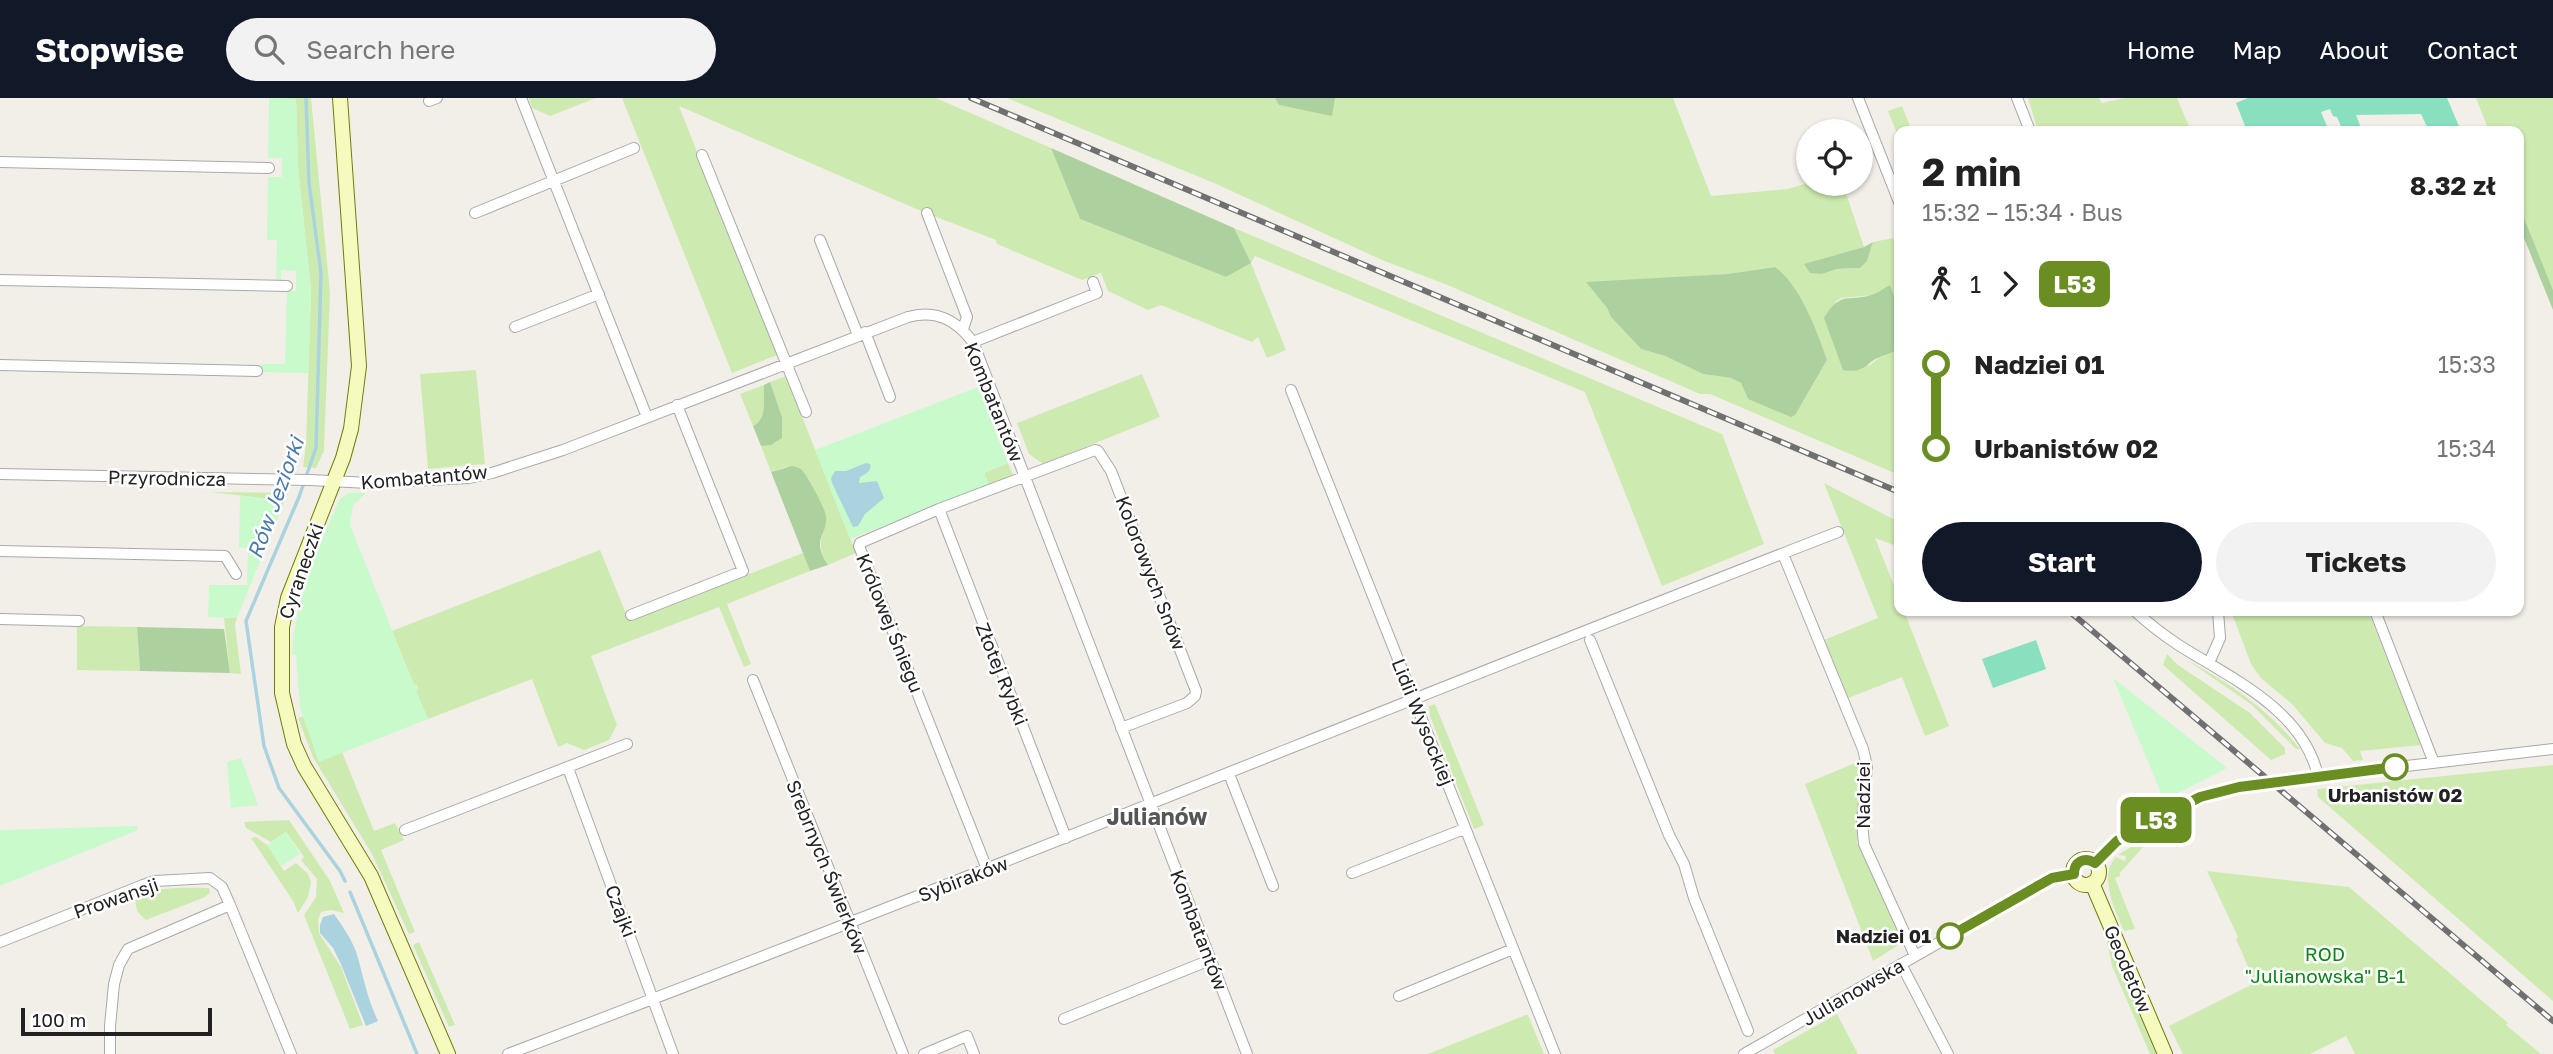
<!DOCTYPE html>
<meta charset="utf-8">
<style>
:root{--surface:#fff;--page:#f2f2f2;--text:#222;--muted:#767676;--accent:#111827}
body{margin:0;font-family:"Golos Text",sans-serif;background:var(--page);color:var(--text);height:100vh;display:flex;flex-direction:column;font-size:26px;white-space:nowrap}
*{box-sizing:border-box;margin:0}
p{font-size:23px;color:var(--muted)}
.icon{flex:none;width:38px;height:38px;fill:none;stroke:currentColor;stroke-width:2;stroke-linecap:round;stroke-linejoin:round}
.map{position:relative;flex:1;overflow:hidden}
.drawer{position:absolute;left:1894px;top:28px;width:630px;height:490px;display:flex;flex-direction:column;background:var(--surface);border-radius:14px;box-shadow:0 2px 5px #0004}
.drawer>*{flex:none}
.badge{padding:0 14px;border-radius:10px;font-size:24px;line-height:46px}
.fabs{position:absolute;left:1796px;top:21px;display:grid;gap:14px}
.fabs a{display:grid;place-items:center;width:77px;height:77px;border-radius:50%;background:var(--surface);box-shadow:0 2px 5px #0004;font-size:35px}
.scale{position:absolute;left:21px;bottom:18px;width:191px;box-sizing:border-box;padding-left:7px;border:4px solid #222;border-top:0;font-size:19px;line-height:24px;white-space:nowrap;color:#222;-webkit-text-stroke:5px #fff;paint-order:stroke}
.map>.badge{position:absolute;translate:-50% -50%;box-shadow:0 0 0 4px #fff}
.legs{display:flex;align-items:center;gap:10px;height:77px;padding:0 28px;font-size:23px}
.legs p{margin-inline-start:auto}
.headline{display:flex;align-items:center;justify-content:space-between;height:119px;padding:0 28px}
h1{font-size:38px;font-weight:700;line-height:52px}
.cta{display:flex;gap:14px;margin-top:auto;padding:14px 28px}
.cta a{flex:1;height:80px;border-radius:42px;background:var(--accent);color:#fff;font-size:28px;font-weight:700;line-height:80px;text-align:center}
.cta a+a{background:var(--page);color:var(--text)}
ul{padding:0 28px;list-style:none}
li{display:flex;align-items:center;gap:24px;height:84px;font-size:26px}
li i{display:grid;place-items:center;width:10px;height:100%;margin:0 9px;background:currentColor}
li i::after{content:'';width:18px;height:18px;margin:-9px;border:5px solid;border-radius:50%;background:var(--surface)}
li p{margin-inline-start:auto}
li:first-child i{background:linear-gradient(#0000 50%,currentColor 0)}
li:last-child i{background:linear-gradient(currentColor 50%,#0000 0)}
header{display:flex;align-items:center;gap:42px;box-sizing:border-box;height:98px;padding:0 35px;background:var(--accent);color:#fff}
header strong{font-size:33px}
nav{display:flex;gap:38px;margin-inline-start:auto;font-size:24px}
.search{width:490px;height:63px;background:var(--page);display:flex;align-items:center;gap:18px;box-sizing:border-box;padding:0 24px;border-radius:38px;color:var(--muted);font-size:26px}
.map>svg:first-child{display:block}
.grass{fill:#cdebb0;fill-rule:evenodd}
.forest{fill:#add19e}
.park{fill:#c8facc}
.pitch{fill:#88e0be}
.water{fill:#aad3df}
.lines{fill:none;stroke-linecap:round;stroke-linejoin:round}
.stream{stroke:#aad3df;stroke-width:3.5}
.street-casing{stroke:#a9a9a9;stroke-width:12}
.secondary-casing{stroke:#707d05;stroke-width:16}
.street{stroke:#fff;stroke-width:10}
.secondary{stroke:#f7fabf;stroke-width:14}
.rail-casing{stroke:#707070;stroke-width:6}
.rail{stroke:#fff;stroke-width:3.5;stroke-dasharray:10;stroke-linecap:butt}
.line-1-casing{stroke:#fff;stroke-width:16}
.line-1{stroke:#6b8e23;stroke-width:10}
.stop-1-dot{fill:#fff;stroke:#6b8e23;stroke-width:3.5}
.labels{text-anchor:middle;stroke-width:5;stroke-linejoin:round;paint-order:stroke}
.street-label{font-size:19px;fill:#222;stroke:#fff}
.stop-label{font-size:19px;font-weight:bold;fill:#222;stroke:#fff}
.park-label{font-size:19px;fill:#0c8416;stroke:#fff}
.water-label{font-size:21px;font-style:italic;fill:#4a7aab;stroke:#fff}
.quarter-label{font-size:23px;font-weight:bold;fill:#555;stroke:#fff}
</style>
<header>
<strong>Stopwise</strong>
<div class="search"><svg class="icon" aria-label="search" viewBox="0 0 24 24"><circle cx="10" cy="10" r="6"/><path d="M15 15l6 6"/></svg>Search here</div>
<nav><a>Home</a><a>Map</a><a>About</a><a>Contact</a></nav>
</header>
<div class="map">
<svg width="2553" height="956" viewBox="0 0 2553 956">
<rect width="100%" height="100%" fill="#f2efe9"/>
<path class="grass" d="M270,0H311L330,195L324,353L316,370L303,369L306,346L311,193L298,69L296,1Z
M529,0H596L550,18L532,10Z
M622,0H936L1051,50L1080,121L1226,179L1250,165L1234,130L1722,336L1764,446L1662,488L1585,294L1255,158L1251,165L1286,252L1267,260L1258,239L1252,244L1161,207L1148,212L1108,193L1101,175L1082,182L997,146L996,142L921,113L679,8L777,257L732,275Z
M1007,0H1275L1279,7L1332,17L1335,0H1673L1711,98L1788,91L1808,85L1843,86L1864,149L1839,157L1822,176L1837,171H1852L1867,163L1873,144L1893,140L1899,167V212L1890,187L1874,197L1841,200L1835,204L1869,268L1881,258L1899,251V377L1710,296H1700L1445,186L1382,162L1214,85ZM1775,169L1795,191L1827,262L1806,298L1748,301L1741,285L1731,280L1703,276L1665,258L1641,251L1611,219L1607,210L1587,185L1727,176Z
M2028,0H2099L2102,5L2124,0H2177L2191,33H2038Z
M2476,0H2553V192L2518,105V33H2489Z
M1902,8L1912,33H1899V40L1888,13Z
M476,272L485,366L428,371L420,276Z
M1142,276L1160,319L1043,366L1029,356L1017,325Z
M786,278L856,455L828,467C810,439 832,433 824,413C819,398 808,387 803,373L786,369L771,374L761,348L777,344L782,319L770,284Z
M764,287C764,301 768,321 753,328L740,296Z
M1008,365L1013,377L989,387L984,375Z
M1824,385L1899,424V449L1875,440L1899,500V513H1904L1949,628L1925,638L1902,579L1848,600L1824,542L1878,520Z
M210,394L288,395L281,411L270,401Z
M600,452L629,523L803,455L810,473L727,506L751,566L744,569L719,509L591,558L617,627L609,642L584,652L567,645L558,649L532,581L428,621L415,592L418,591L417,587H414L392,533Z
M2231,513H2368L2421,647L2360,653L2363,662L2353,663L2342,650L2325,645L2293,607L2261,580L2251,566Z
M224,520H237L235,527L241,576L230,575Z
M77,528L137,529L140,573L77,572Z
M2167,556L2178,567L2250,615L2285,650V656L2271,662L2163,567Z
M2187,562C2231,586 2268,611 2300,651H2296L2252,607Z
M1435,606L1484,727L1474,731L1430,618L1429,608Z
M304,618L319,663L342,654L374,733L395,725L404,742L381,752L415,834L409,836L372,756L313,659L298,620Z
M1860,663L1857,745L1905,843L1873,863L1805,686Z
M2553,667V903L2318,699L2317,691Z
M289,722L330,783L344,815L331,812L321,814L318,822L319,835L341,869L363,927L350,931L304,817L316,799L317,781L301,762L304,759L286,734L271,744L246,730L244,724Z
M2148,738L2149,742L2120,775V778L2115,780L2135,831L2124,833C2115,813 2098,777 2116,759L2125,763L2126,758L2118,757Z
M256,739L267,747L284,773L296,765L308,776L311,784L308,799L298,815L293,803L251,740Z
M2207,773L2349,789L2508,925L2506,927L2541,956H2355L2346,938L2310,956H2183L2169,928L2255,885L2236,841L2238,839Z
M209,790L210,795L203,800L151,820L146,822L137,813L135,802C153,787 187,790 209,790Z
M419,844L455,927L449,929L413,847Z
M2107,844H2111L2159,956H2150L2112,868Z
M1837,916L1858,956H1775L1773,952Z
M1528,917L1544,956H1428L1526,917Z"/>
<path class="forest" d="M1275,0H1335V1L1332,18L1279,7Z
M1051,50L1234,130L1251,165L1226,179L1080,121Z
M2518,105L2553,192V212L2518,125Z
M1873,144L1867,163L1860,170L1837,171L1822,176L1810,175L1804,166L1864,149Z
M1775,169C1800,187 1817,233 1827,262L1795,317L1791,319L1748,301L1741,285L1731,280L1703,276L1665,258L1641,251L1611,219L1607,210L1586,184L1727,176Z
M1890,187L1899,212V251C1893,254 1888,256 1882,258C1864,265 1866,276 1843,272L1824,220C1841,191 1850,205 1874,196C1880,194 1885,189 1890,187Z
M770,284L782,319V340L771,347L761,348L753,328C768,321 763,301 764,287Z
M792,368C796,369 799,369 802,372C808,379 825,410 826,418C828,439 810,439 828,467L810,473L771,374Z
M137,529L224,531L230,575L140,573Z"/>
<path class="park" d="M269,0L296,1L298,69L311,193L308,275L261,274V266H285L287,193H296V173L281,172V182L276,181L277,142H267L268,79H282V60H268Z
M978,289L1008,365L984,375L989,387L850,441L815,352Z
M349,395H366L353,407L350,427L414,587L416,586L418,591L416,592L428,621L319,664L300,610L296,557L292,556C295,502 317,454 338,405L341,400Z
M240,398L270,401L281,411L237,520L208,519L209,487H247L248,450H239Z
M2113,580L2227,670L2164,702Z
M241,660L258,707L231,710L227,664Z
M137,728L138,732L0,788V732Z
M286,734L300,756L281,768L267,747Z"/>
<path class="pitch" d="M2248,0H2447L2461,33H2429L2421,16L2356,17L2361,30L2343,33L2337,19L2333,18L2330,11L2321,14L2329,33H2247L2236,5Z
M2036,542L2046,571L1993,590L1982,561Z"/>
<path class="water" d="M866,365L870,366C872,373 866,376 860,379L859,385L877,383L884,400L865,416L858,428L853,429L832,385L831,380L835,373H846Z
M334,816C343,829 354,844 358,860C364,882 368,902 378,923L366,928L340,864L333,850L320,835V827L323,819Z"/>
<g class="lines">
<path class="stream" d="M306,0L309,85L321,175L316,350L299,399L246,523L264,648L279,690L340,773L345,783
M350,794L417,956"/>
<g class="street-casing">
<path id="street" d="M521,0L647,319
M1858,0L1899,104
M2017,0L2030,33
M429,3L437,0
M702,57L806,314
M0,64L269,70
M475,115L634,50
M927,115L967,219L963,231
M820,142L858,237
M0,182L287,188
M515,229L599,196
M865,234L890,299
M973,244L1097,195L1093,184
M0,267L257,273
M1291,292L1555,956
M0,376L310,382L369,385L469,380L492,375L563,352L908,219C936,211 956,222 973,244L1247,956
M939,411L1066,740
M0,453L225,458L236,476
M1783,456L1863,651L1867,668L1862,725L1864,746L1915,858
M2135,513C2148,525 2162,536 2177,546C2230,580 2303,611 2318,678
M2375,513L2434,665
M631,517L743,473L677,307
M0,521L79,523
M1590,542L1669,737L1684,766L1694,800L1748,933
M2209,565L2220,540L2218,513
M753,582L903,956
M568,670L673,956
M1229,676L1273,788
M405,732L627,646
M2095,765C2115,741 2174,707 2203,698C2248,683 2299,681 2346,675C2415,667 2484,659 2553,651
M987,771L859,448L860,445L939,411L1095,352L1098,353L1111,373L1196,593L1195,598L1187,605L1121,630
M1352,775L1464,731
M0,844L143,787L155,783L210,780L222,789L230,807L291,956
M1901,866L1948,956
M1399,898L1513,851
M1064,921L1210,862
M110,956V928L114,886L119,867L128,851L230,807
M508,956C954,788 1394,606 1838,434
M924,956L967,938L974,956
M1744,956L2052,780L2074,776"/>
</g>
<g class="secondary-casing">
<path id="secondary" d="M340,0L359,268L351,331L343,360L288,500L282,529V595L294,646L304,668L371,778L448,956
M2073 774a13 13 0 1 1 26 0a13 13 0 1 1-26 0Z
M2092,785L2165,956"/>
</g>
<use href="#street" class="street"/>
<use href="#secondary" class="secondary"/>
<g class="rail-casing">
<path id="rail" d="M971,0L1899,394
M2069,513L2553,923"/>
</g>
<use href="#rail" class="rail"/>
</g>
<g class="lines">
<g class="line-1-casing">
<path id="line-1" d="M1950,838L2052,780L2074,776C2074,764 2084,758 2095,765L2117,743L2200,699L2239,689L2395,669"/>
</g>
<use href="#line-1" class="line-1"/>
</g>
<g class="stop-1-dot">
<circle cx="2395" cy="669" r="12"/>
<circle cx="1950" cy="838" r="12"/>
</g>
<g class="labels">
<g class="street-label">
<text transform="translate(994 304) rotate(68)" y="7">Kombatantów</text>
<text transform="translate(424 379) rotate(-5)" y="7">Kombatantów</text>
<text transform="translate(167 380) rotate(1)" y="7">Przyrodnicza</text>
<text transform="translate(301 473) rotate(-71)" y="7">Cyraneczki</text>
<text transform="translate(1151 475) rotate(69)" y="7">Kolorowych Snów</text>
<text transform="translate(890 525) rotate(68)" y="7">Królowej Śniegu</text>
<text transform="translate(1002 576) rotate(68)" y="7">Złotej Rybki</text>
<text transform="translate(1423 624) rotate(68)" y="7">Lidii Wysockiej</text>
<text transform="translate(1863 697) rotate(-90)" y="7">Nadziei</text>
<text transform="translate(827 769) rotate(68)" y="7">Srebrnych Świerków</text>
<text transform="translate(963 781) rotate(-21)" y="7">Sybiraków</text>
<text transform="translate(116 800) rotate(-19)" y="7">Prowansji</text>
<text transform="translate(621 813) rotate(69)" y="7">Czajki</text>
<text transform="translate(1199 832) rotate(69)" y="7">Kombatantów</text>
<text transform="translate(2128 871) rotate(67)" y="7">Geodetów</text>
<text transform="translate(1853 894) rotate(-30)" y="7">Julianowska</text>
</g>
<g class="stop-label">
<text x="2395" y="704">Urbanistów 02</text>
<text x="1931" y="845" text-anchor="end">Nadziei 01</text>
</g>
<g class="park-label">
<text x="2325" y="863">ROD<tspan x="2325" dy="22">"Julianowska" B-1</tspan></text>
</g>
<g class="water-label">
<text transform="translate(276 400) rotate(-70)" y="7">Rów Jeziorki</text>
</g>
<g class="quarter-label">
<text x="1157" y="727">Julianów</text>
</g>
</g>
</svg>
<div class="fabs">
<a><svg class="icon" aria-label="locate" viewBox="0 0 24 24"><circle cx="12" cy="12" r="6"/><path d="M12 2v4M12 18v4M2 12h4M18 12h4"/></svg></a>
</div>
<div class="scale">100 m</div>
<b class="badge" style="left:2156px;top:722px;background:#6b8e23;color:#fff">L53</b>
<section class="drawer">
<div class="headline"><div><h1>2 min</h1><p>15:32 – 15:34 · Bus</p></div><b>8.32 zł</b></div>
<div class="legs"><svg class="icon" aria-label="walk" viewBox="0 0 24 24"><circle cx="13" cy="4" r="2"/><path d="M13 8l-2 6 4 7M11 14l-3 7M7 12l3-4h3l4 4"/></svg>1<svg class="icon" aria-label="forward" viewBox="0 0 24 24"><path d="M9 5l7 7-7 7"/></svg><b class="badge" style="background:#6b8e23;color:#fff">L53</b></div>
<ul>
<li><i style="color:#6b8e23"></i><b>Nadziei 01</b><p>15:33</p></li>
<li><i style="color:#6b8e23"></i><b>Urbanistów 02</b><p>15:34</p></li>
</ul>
<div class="cta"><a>Start</a><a>Tickets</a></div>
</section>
</div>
